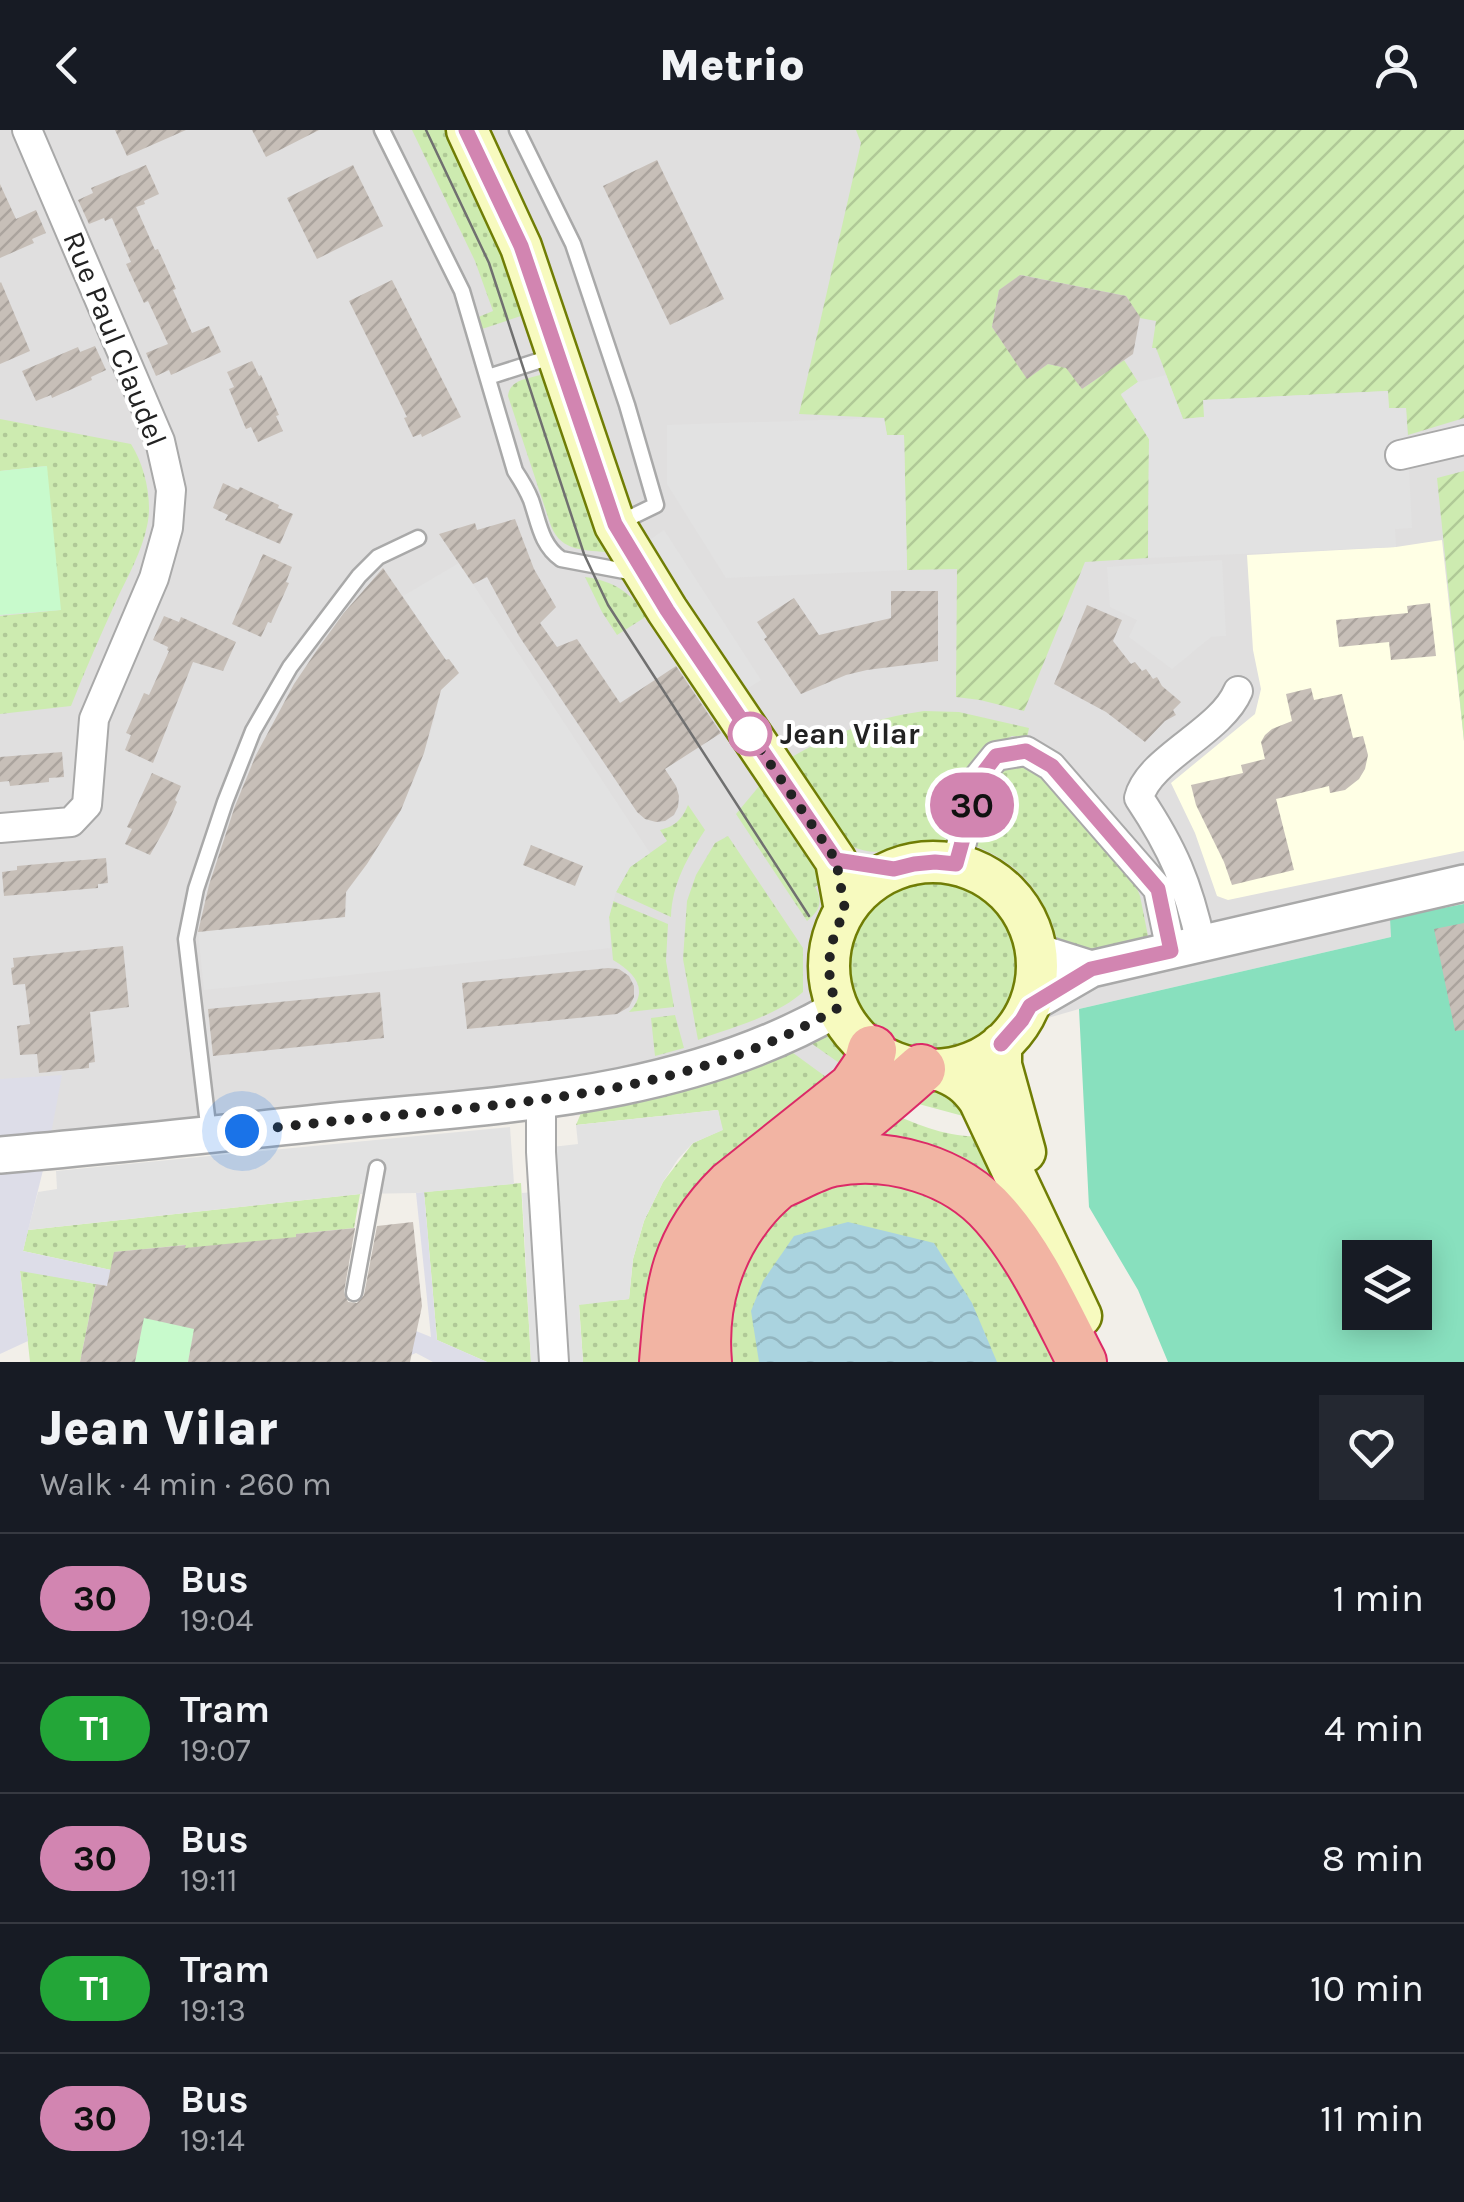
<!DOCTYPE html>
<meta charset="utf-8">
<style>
:root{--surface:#171b24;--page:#242831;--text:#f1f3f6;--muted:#9ea1a6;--line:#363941}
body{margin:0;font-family:Karla,sans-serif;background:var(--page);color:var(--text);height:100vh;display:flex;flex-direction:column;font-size:38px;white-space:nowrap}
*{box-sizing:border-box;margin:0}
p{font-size:32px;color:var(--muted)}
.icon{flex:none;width:55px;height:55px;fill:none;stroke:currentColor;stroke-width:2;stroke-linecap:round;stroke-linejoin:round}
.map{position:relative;height:1232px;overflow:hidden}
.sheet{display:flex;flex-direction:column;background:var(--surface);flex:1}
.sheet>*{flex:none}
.badge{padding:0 20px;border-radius:32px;font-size:35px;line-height:65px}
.controls{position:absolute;left:1342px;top:1110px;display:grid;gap:20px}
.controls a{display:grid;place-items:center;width:90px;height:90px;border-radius:0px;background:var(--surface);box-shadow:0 5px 25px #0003;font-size:50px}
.you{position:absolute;width:50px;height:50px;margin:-25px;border:8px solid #fff;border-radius:50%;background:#1a73e8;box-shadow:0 0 0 15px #1a73e833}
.map>.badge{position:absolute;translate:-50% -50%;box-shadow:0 0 0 5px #fff}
.round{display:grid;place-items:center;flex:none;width:105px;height:105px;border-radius:0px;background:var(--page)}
.summary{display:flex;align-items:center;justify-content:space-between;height:170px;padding:0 40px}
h1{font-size:48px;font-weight:800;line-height:75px}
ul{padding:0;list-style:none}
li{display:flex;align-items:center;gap:30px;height:130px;padding:0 40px;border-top:2px solid var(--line)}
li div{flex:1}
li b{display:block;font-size:38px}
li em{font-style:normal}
li .badge{min-width:110px;font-weight:700;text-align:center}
header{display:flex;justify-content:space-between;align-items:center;height:130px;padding:0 40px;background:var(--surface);font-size:45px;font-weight:800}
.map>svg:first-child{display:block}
.residential{fill:#e0dfdf}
.education{fill:#ffffe5}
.grass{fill:url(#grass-dots)}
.park{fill:#c8facc}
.garden{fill:url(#garden-furrows)}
.pitch{fill:#88e0be;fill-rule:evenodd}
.parking{fill:#e2e2e2}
.plaza{fill:#dddde8}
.water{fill:url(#water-waves)}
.building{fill:url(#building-hatch)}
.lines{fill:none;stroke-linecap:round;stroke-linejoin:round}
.service-casing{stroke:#a9a9a9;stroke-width:19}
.minor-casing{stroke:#a9a9a9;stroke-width:32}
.tertiary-casing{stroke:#a9a9a9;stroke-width:40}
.secondary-casing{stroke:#707d05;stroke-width:45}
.trunk-casing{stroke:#dc2a67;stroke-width:52}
.service{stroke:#fff;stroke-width:14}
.minor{stroke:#fff;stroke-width:28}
.tertiary{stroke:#fff;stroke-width:35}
.secondary{stroke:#f7fabf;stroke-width:40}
.trunk{stroke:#f2b4a3;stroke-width:48}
.tram{stroke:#707070;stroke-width:2.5}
.line-casing{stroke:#fff;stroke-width:22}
.line{stroke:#d285b1;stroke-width:15}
.walk{stroke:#222;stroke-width:10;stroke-dasharray:0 18}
.stop-dot{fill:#fff;stroke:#d285b1;stroke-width:5}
.labels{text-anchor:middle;stroke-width:8;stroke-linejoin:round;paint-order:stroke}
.street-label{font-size:30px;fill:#222;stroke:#fff}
.stop-label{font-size:30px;font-weight:bold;fill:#222;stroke:#fff;text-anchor:start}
</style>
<header><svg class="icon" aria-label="back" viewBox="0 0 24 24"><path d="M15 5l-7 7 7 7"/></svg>Metrio<svg class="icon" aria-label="person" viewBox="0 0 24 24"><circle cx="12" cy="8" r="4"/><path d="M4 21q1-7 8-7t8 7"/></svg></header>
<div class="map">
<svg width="1464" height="1232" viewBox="0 0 1464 1232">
<defs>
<pattern id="grass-dots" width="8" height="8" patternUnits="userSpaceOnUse" patternTransform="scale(2.5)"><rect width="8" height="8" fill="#cdebb0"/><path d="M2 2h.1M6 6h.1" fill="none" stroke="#b0c997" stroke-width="1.8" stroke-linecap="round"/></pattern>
<pattern id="garden-furrows" width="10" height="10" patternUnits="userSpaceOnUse" patternTransform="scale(2.5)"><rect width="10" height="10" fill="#cdebb0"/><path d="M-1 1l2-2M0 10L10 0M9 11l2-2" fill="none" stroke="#b0c997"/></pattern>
<pattern id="water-waves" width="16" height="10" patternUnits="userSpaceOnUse" patternTransform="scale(2.5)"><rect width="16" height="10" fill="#aad3df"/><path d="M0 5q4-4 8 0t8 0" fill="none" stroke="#92b5bf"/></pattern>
<pattern id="building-hatch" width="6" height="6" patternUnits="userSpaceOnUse" patternTransform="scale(2.5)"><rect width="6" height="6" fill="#c7bfb8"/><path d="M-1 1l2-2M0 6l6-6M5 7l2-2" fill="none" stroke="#aba49e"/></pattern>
</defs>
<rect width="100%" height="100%" fill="#f2efe9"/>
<path class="residential" d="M0,0H1464V774L1391,788V807L1079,879L785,964L0,1044Z"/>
<path class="education" d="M1442,410L1464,611V721L1228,770L1217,766L1195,703L1171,653L1255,584L1261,559L1253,520L1247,425L1396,417Z"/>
<path class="grass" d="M412,0H451L533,182L479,200L476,188L493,181L475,131Z
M543,244H549L611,423C585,419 562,423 551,396L508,266C510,249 528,249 543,244Z
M0,289L131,314C145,336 153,371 147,396C142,421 128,446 117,469C101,504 85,540 71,576L0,584V486L60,480L46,336L0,341Z
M585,447C614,451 630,462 647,486L617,505L602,482Z
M924,581L959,582L1029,598L1027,608L1012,606L982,623L953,711C945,711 936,710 928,711C897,716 880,730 849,715L790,628C833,603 875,588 924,581Z
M1019,635L1039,644L1133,748L1140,766L1149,811L1074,823L1059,815C1044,764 1024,736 974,715C981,684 982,642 1019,635Z
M765,649L830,747L815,757C824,772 819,781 807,791L736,684Z
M688,675L705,700C688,727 672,753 671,787L616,762L630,737L667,711L660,700C676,696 682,689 688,675Z
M728,706L803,818V862C775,887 732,897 698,910L683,829L687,771L696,745L715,713Z
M850 835a87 87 0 1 1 174 0a87 87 0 1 1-174 0Z
M613,771L668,794L666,831L674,877L629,882C650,860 635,843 613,830L609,787Z
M675,885L684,918L655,926L651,888Z
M833,901L842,903L851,912L852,942L808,911Z
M789,920L837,955L646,1232H583L579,1174L629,1169L633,1129L644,1091L663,1052L693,1013L722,1000L718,980L576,995L584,976Z
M954,955L978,990L900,969L913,957Z
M884,980C916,994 949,1009 985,1006L1012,1070L851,1022Z
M865,1050L921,1057L980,1088L1066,1232H727L725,1196L753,1107L784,1079L822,1057Z
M521,1053L531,1232H487L437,1210L424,1062Z
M360,1064L354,1098L297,1104L287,1149L183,1128L185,1115L115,1122L111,1140L23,1121L28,1100Z
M20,1140L96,1154L80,1232H30Z"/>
<path class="park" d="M47,336L61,480L0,485V341Z
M147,1170L153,1171L150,1189L187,1197L198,1180L188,1232H135Z"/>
<path class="garden" d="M856,0H1464V288L1408,305L1406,278L1389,279L1387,261L1204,270V287L1183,289L1156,218H1152L1156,191L1140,188L1126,166L1021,145L999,160L992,197L1027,248L1048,234L1067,238L1082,259L1124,230L1138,252L1121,265L1149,309L1148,428L1085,432L1024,581L980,570L956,567L957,439L907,440L904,305L887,306L884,288L799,284L861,13Z
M1464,341V611L1437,348Z"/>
<path class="pitch" d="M1464,774V1232H1168L1138,1160L1089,1077L1079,879L1391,807L1390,788ZM1360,1128H1415V1182H1360Z"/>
<path class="parking" d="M1166,245L1183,289L1204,287L1203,270L1388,261L1389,278H1406L1412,398L1395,399L1396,417L1148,428L1149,309L1121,264L1138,252Z
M884,288L887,305H904L907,440L726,448L667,354V295Z
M664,400L761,550L745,560L648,411Z
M1222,430L1226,506L1211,507L1172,539L1129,507L1137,490L1110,477L1107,437Z
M459,433L650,723L630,737L616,762L609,787L611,818L204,860L198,802L345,786L348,759L386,705L414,651L433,595L441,560L459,543L449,529L446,530L403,466Z
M718,980L723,1000L693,1013L678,1029L663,1052L644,1091L633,1129L629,1169L579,1175L583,1232H565L552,1017L578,1014L576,995Z
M510,997L514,1054L416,1063L360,1064L28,1100L38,1062L57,1059L56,1041Z
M534,1062L543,1232H531L522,1063Z"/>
<path class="plaza" d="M62,945L48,1020L23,1121L111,1140L107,1156L20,1141L28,1211L0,1224V949Z
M424,1062L437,1210L487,1232H433L416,1223L411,1225L416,1201L431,1207L416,1063Z"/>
<path class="water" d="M848,1092L934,1113L972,1173L997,1232H759L751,1181L763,1151L794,1106Z"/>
<path class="building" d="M115,0H186L127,26Z
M252,0H319L266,27Z
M657,30L724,169L670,195L603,56Z
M146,35L159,64L144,71L145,74L136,77L155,120L158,119L176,159L173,160L192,203L209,196L221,222L171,245L169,240L156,246L146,223L168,214L148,171L144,173L126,134L131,132L112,88L105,91L104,88L89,94L78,70L93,63L91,58Z
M353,35L383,96L317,129L287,68Z
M0,54L16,89L36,80L46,103L32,109L34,113L0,128Z
M1020,145L1126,166L1140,187L1133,224L1082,259L1066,238L1048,234L1027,249L992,197L999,160Z
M392,150L461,287L422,307L421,304L413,307L404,288L407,287L349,171Z
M1,152L30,221L0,234V153Z
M95,216L106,240L91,247L92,250L52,268L51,265L36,271L22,241L78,217L80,222Z
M252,231L259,246L261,245L279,285L276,286L283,301L258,312L251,297L246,299L229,259L234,257L227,242Z
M223,353L238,360L240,357L279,375L278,378L293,384L280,414L225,390L228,385L213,378Z
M515,389L534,439L556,477L540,493L557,517L577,509L620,573L676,536L721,603L665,639L676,656L679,666L678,677L674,685L665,691L656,692L645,689L637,682L519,506L487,447L473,454L439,404L475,393L477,400Z
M263,424L292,437L286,452L289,453L271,493L268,492L261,507L232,494Z
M383,438L446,530L449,529L459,543L441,560L424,623L401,680L367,734L346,762L345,787L198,802L209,755L235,676L256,625L294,554L317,520L343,484Z
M891,461H938V531L867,540L846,545L801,564L764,509L767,507L757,492L794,468L819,505L891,488Z
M1430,473L1436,526L1391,530L1389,512L1339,517L1336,490L1408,483L1407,476Z
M1087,475L1122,490L1113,511L1131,534L1135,532L1142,541L1146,539L1153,549L1157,547L1162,556L1181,572L1173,580L1176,585L1165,591L1145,612L1106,582L1054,554Z
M164,486L179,492L181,487L236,512L223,541L193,532L153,633L125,620L131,605L126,603L144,563L149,565L169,521L167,520L168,517L153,510Z
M1311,558L1314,570L1342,564L1353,608L1363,606L1368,625L1365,639L1359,649L1345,660L1330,663L1329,656L1276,669L1294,740L1232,755L1224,732L1196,675L1191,655L1243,643L1241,635L1265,629L1261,612L1265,605L1272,599L1292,591L1286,564Z
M62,622L64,647L49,648V652L10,656L9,651L0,652V627Z
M152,643L181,656L175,670L177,672L167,695L150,725L125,714L132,699L127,697Z
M531,715L583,736L575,756L523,735Z
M106,728L108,753L98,754V758L4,766L2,742L17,740V736Z
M1464,793V900L1455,901L1434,799Z
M123,816L129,877L90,882L95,932L89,933V938L39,943L37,924L20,925L17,896L30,894L25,854L13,855L11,838L14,837L13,828Z
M608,838L619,839L629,846L634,856V867L629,877L617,884L467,899L462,853Z
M380,862L384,908L213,926L208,879Z
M413,1092L422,1176L410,1232H188L194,1199L144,1188L135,1232H80L96,1154L107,1156L114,1122L186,1115L185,1118L296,1107V1104L355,1098L344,1162L348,1172L357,1173L364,1165L377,1096Z"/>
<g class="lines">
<g class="service-casing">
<path id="service" d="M382,0L462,161L515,341C521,350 527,360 531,370C539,393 541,415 561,429L635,443
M517,0L573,114L627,275L656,375L617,394
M488,247L554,226
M209,1003L186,809L196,759L225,672L253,601L290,537L359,446L378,427L418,408
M354,1163L377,1038"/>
</g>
<g class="minor-casing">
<path id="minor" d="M1400,325L1464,310
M0,698L71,692L87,675L94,589L154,448L168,398L171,360L160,311L27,0
M956,735L979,647L996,626L1026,621L1051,636L1158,759L1171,821
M1201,814C1188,754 1173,719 1139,668C1148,629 1221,602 1238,561
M541,971V1022L554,1232"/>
</g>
<g class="tertiary-casing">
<path id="tertiary" d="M1037,822L1091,839
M1029,875L1091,839L1464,753
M0,1025C116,1015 231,1002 347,990C515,974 689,965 838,878"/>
</g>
<g class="secondary-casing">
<path id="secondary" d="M467,0L521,117L615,395L667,480L836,731L845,780
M829 836a104 104 0 1 1 208 0a104 104 0 1 1-208 0Z
M1001,914V935L1025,1022
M939,940C958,947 968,954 979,970L1081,1186"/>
</g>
<g class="trunk-casing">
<path id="trunk" d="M782,1053C798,1046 815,1036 832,1032C889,1021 956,1040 995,1085C1032,1127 1056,1182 1082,1232
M664,1232C670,1157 673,1111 730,1055L853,957L868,935L872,920
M707,1232C702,1175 718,1120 756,1076C777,1052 807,1033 833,1013C863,989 892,965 921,939"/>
</g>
<use href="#service" class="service"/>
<use href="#minor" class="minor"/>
<use href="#tertiary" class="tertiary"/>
<use href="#secondary" class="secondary"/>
<use href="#trunk" class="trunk"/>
<path class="tram" d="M426,0L489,133L584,424L608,475L809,786"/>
</g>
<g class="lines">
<g class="line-casing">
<path id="line" d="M466,0L521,116L615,394L667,480L836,730L894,739L914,734L935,732L956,734L980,647L996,626L1026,621L1052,636L1158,759L1171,821L1091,839L1030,876L1022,890L1001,914"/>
</g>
<use href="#line" class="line"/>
<path class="walk" d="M242,1001C298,995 354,989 410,984C559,969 706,956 838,878L830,855L829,831L834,805L845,780L836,730L750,604"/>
</g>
<circle class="stop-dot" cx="750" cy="604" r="20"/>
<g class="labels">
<g class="street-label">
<text transform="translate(115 209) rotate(68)" y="10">Rue Paul Claudel</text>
</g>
<g class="stop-label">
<text x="780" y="614">Jean Vilar</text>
</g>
</g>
</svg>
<div class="controls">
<a><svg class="icon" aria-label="layers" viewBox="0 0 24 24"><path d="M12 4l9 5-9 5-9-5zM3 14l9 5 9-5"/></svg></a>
</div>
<div class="you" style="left:242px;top:1001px"></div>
<b class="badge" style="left:972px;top:675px;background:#d285b1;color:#111">30</b>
</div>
<section class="sheet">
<div class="summary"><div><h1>Jean Vilar</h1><p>Walk · 4 min · 260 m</p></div><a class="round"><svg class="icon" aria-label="heart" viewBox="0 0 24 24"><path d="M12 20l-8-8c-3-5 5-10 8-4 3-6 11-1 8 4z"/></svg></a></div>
<ul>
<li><span class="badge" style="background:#d285b1;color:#111">30</span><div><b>Bus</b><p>19:04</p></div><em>1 min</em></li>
<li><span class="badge" style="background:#23a638;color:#fff">T1</span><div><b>Tram</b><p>19:07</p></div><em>4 min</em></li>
<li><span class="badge" style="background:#d285b1;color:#111">30</span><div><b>Bus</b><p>19:11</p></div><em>8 min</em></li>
<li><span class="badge" style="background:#23a638;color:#fff">T1</span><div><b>Tram</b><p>19:13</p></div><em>10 min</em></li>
<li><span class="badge" style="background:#d285b1;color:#111">30</span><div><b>Bus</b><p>19:14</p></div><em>11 min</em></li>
</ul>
</section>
